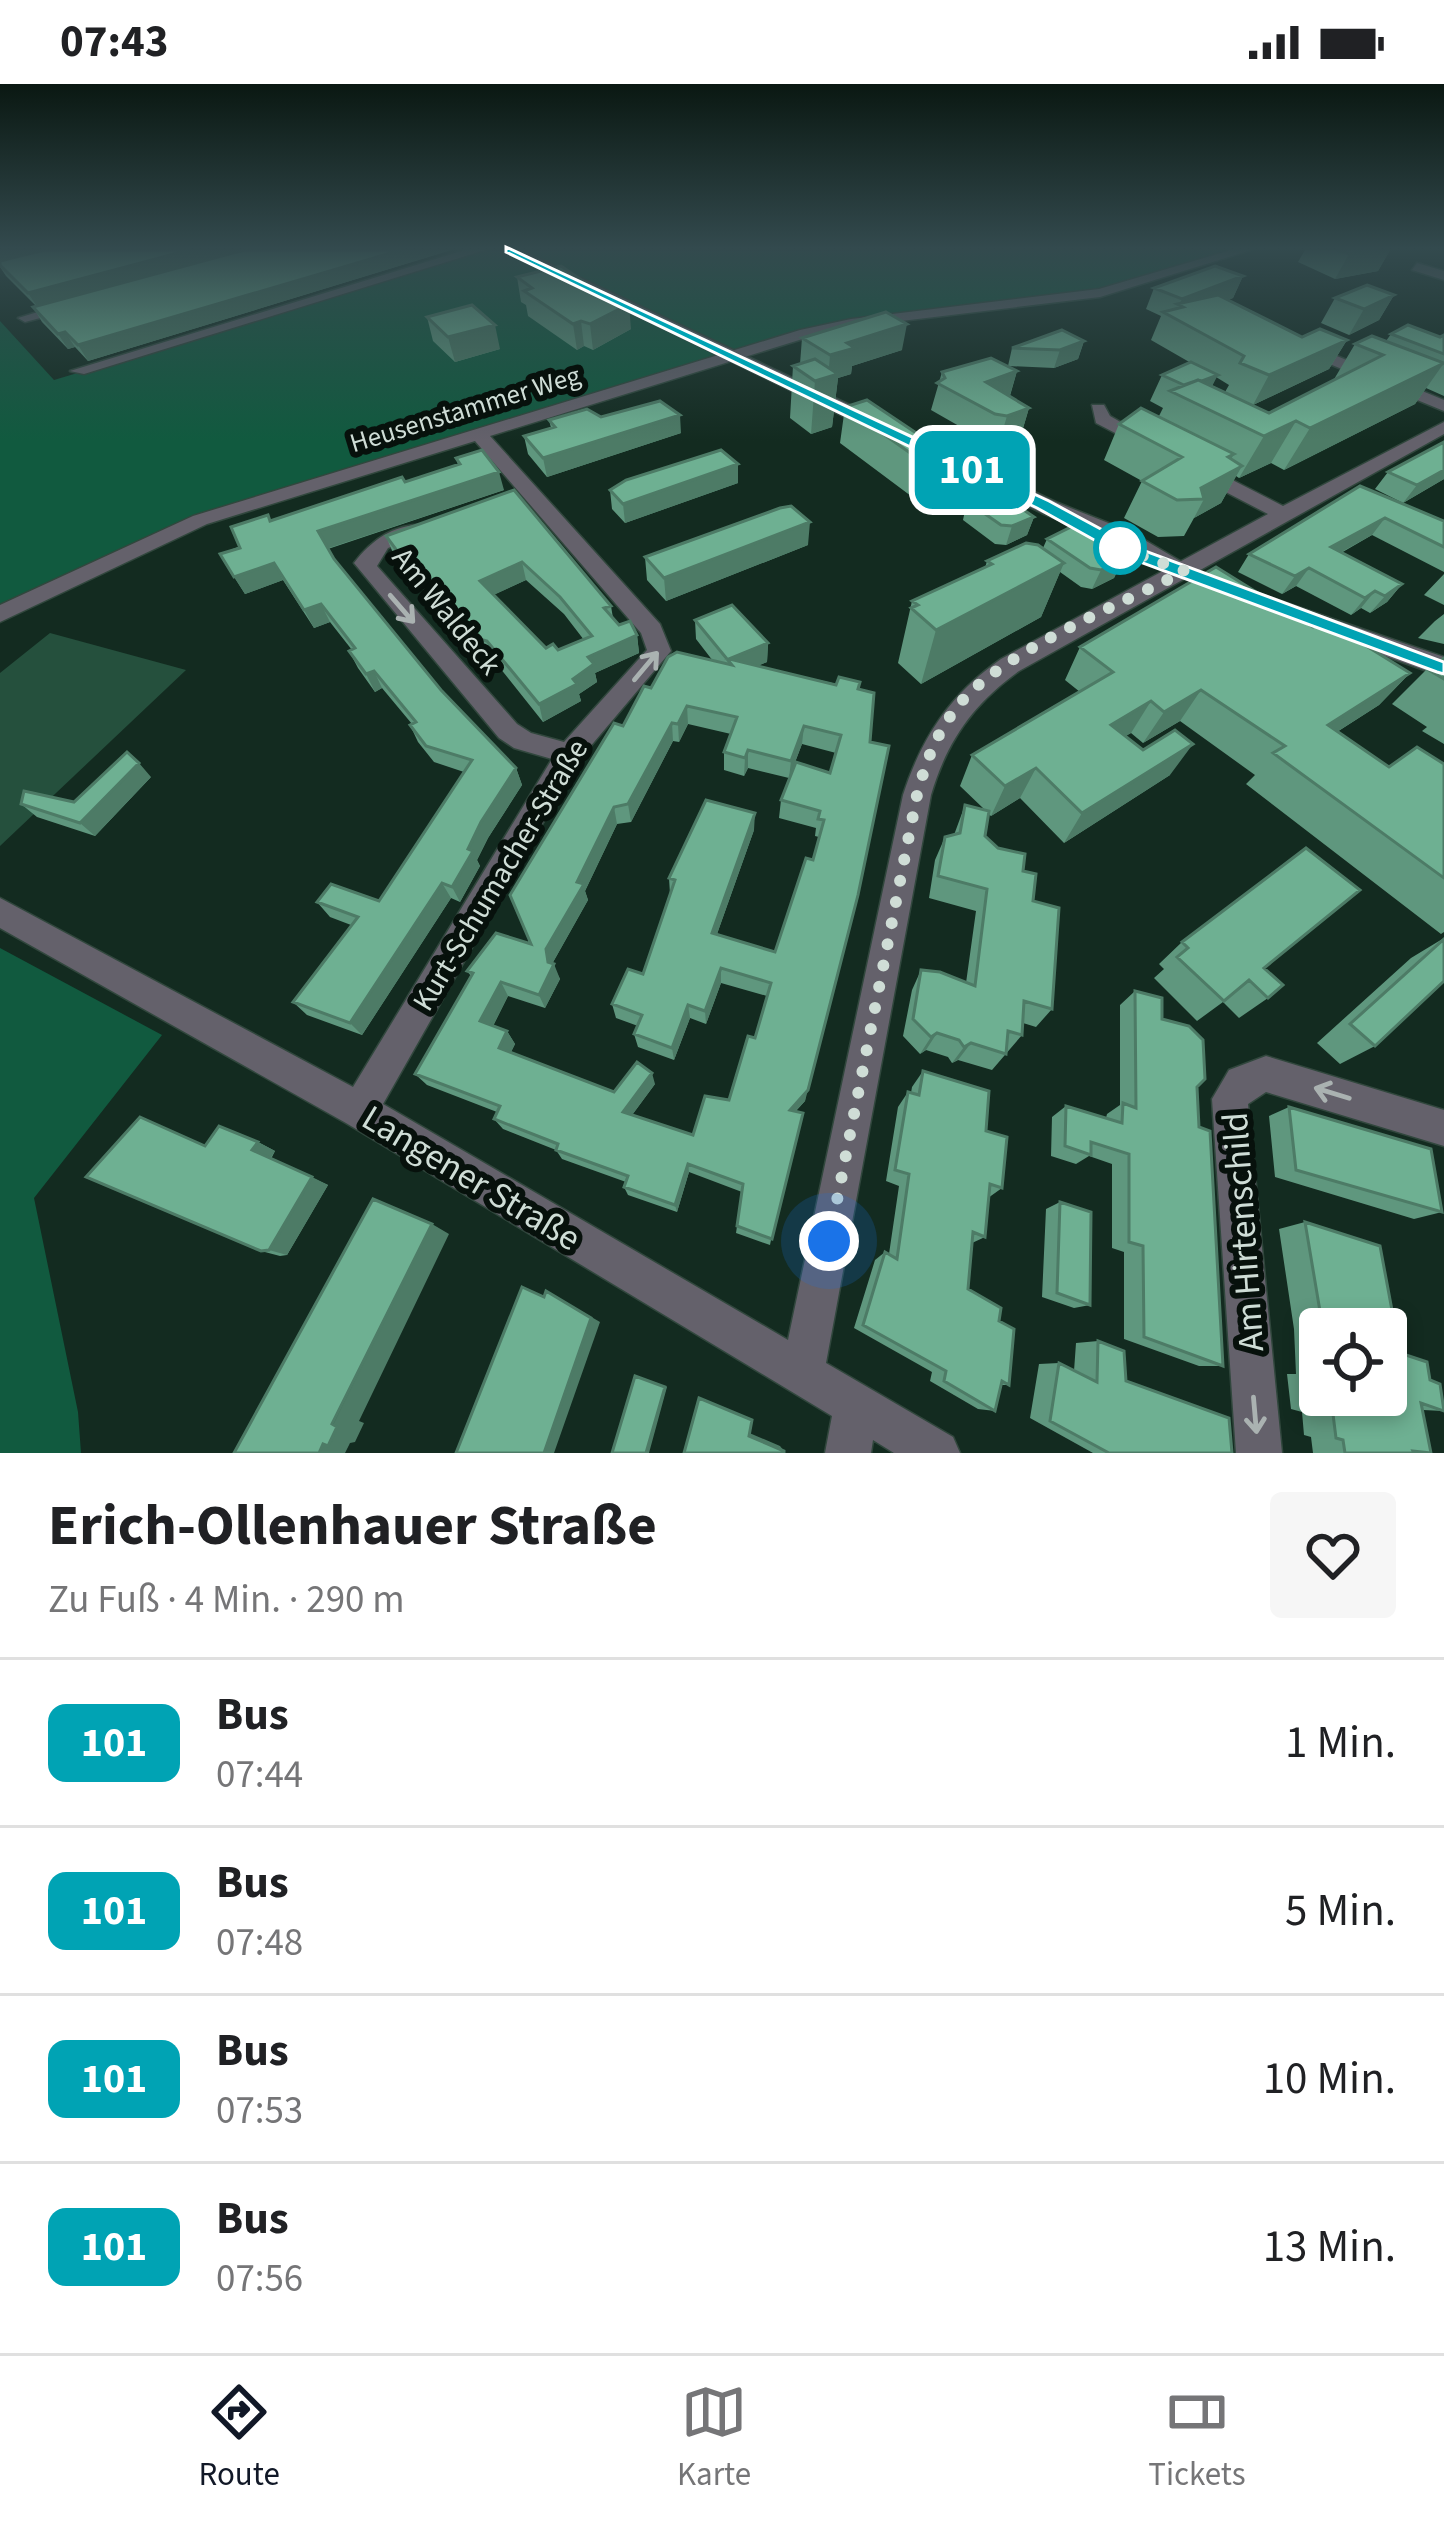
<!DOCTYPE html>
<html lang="de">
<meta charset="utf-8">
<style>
:root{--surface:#fff;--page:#f6f6f6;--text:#202124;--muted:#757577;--line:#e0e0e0;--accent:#111827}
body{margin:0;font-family:"Source Sans 3",sans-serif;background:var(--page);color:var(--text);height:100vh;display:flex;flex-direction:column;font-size:45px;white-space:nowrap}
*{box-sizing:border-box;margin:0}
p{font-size:39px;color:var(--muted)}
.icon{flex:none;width:66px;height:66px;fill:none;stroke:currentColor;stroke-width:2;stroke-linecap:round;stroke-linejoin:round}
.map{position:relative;height:1369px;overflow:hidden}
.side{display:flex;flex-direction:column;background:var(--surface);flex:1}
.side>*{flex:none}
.badge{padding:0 24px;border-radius:18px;font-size:42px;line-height:78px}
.fabs{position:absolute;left:1299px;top:1224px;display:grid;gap:24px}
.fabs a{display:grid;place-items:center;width:108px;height:108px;border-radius:12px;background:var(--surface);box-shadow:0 6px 18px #0003;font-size:60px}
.you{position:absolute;width:60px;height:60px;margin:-30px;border:9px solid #fff;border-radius:50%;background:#1a73e8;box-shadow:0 0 0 18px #1a73e833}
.map>.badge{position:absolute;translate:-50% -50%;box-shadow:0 0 0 6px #fff}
.round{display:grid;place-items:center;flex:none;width:126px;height:126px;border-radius:12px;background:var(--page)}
.headline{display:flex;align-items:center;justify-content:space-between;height:204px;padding:0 48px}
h1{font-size:57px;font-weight:700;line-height:90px}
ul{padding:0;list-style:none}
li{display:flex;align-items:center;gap:36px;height:168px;padding:0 48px;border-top:3px solid var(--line)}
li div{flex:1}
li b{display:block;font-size:45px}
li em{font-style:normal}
li .badge{min-width:132px;font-weight:700;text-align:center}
.status{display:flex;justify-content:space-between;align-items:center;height:84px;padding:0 60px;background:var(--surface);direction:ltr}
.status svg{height:33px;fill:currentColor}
.tab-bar{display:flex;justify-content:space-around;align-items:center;height:168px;border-top:3px solid var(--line);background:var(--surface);font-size:33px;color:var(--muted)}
.tab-bar a{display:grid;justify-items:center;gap:6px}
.tab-bar .current{color:var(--accent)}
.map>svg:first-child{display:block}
.green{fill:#25503d}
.forest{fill:#115a3f}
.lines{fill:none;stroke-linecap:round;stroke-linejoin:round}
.minor-casing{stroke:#31473d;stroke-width:3}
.tertiary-casing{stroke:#31473d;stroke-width:3}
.minor{fill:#64616b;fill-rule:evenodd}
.tertiary{fill:#64616b;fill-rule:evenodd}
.wall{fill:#5f977e;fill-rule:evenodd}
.shaded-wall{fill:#4d7b66}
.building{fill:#6eb092;stroke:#4d7b66;stroke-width:3;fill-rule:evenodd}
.oneway{stroke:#aab2b1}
.line{fill:#00a3b4;stroke:#fff;stroke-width:3}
.walk{stroke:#cfddd6;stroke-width:12;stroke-dasharray:0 21.6}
.stop-dot{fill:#fff;stroke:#00a3b4;stroke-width:6}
.labels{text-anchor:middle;stroke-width:12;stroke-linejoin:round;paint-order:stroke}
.far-street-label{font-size:27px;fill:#cfddd6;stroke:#07110c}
.street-label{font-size:30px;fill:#cfddd6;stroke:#07110c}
.near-street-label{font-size:36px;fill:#cfddd6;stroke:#07110c}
</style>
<div class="status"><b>07:43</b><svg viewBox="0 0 49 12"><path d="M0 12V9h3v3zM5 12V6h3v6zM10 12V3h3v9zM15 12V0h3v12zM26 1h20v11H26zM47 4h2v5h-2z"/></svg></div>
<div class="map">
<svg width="1444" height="1369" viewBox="0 0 1444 1369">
<rect width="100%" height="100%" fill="#132b20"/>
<path class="green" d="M50,549L186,586L0,762V589Z"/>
<path class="forest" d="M488,166L494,167L1254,166L1111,210L858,240L750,262L206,429L0,524V237L54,296Z
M0,864L162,951L34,1114L78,1328L81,1369H0Z"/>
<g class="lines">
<g class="minor-casing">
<path id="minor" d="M465,166H485L84,290L70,287Z
M1231,166H1251L1100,213L851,243L809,253L490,352L660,540L671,567L578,677L383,1020L788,1256L903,711C922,652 951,610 1001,575L1268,430L1191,390V382H1205L1283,422L1444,338V350L1019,587C973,620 947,657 931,711L826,1279L953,1353L960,1369H894L873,1356L871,1369H825L832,1332L346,1039L0,844V814L353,1003L552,675L514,664L499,654L354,479C372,455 397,438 428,441V449L388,464L377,482L517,640L531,649L564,658L647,566L641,549L475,357L207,440L0,538V521L193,432L800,246L851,235L1099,205Z
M1417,179L1444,187V196L1412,186Z
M74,217L79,218V224L25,238L18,234Z
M1298,261H1310L1444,316V327L1298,267Z
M1092,321H1104L1110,332L1157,359L1142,363L1096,339Z
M1266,972L1444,1026V1062L1266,1008L1248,1020L1282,1369H1236L1212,1015L1229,986Z"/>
</g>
<g class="tertiary-casing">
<path id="tertiary" d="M503,166H521L1058,419L1131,448L1197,487L1194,492H1176L1115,458L1042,429Z
M1257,509L1444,573V593L1248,523L1245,517L1248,511Z"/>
</g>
<use href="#minor" class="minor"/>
<use href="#tertiary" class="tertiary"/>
</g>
<path class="wall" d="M0,166H451L88,277L75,263L68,265L42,238L33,223L36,222L6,192L0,183Z
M1305,166H1390L1378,187L1335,195L1298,178Z
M1243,192L1233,214L1228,216L1302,253L1347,256L1329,285L1253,321L1225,308L1229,301L1216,293L1212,302L1269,329L1333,297L1355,260L1386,257L1391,250L1440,253L1444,251V312L1426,304L1415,320L1284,386L1271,379L1239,394L1236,392L1221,419L1194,434L1184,452L1158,453L1124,434L1142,397L1104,376L1119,340L1159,332L1163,324L1150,317L1162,291L1191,279L1151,256L1161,232L1146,225L1154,204Z
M517,193L631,245L593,266L584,262L577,266L528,232L526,221L521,218Z
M1394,211L1379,236L1349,251L1321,239L1335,214Z
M427,233L500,265L455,278L433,257Z
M802,254L902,266L852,282L851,290L838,294L832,343L811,350L790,334L793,282L800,280Z
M1084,257L1078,275L1054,284L1008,282L1012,264Z
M1017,287L1010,312L1029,324L1021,351L999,359L987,358L931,326L942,288Z
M845,323L946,369L937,406L915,415L840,359Z
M601,333L681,349L547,393L528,370L524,352L551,344L549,336Z
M1444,358V395L1403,419L1375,405L1388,388Z
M456,374L504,406L328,465L334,475L441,606L516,684L522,701L488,754L477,776L480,782L460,818L451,814L362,951L307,931L293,918L351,841L330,833L317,818L379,817L464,688L434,678L418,658L410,641L412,640L382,604L375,608L358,584L349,567L352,566L330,538L314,544L283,496L245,510L220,470L405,398L458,381Z
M738,399L625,439L612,425L610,406Z
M1360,402L1444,437V488L1372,451L1341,469L1402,500L1387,518L1370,529L1361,524L1351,531L1296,502L1282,510L1238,488L1249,470Z
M514,406L611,522L613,534L619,541L637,551L639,569L595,589L597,598L579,610L581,617L543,638L492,574L482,572L447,528L416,500L393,469L386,452ZM526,496L564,530L584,556L558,566L546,564L493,511Z
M968,412L1034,433L1027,451L1006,461L995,460L963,436Z
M1047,455L1123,475L1114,494L1092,505L1081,503L1060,488L1041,533L921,600L898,579L912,517L985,484L987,477L1043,464Z
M808,461L666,517L647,496L645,473Z
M1444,490V521L1424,511Z
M1444,530V560L1418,554L1435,537Z
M695,536L768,559L767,578L757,582L859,605L805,1017L796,1027L770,1161L736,1149L742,1108L689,1088L677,1128L628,1111L624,1103L626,1098L562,1075L556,1066L503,1045L494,1035L497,1028L427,1001L415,990L471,892L467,887L531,860L623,642L651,604L713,577L696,555ZM688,640L731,650L724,668V686L744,692L748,684L789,694L802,660L836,669L830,689L781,716L779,734L816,744L815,752L819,753L813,776L775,868L717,850L754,746L669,794L670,810L643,890L612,920L616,934L638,942L634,950L638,963L674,976L690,934L706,940L721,899L767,912L755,954L729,1016L693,1051L632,1031L655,1000L614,1008L511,968L515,960L507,947L493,942L508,912L545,924L560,895L552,880L588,816L585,807L617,740L631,738L673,657L679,658Z
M1313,543L1410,589L1379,621L1337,648L1389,683L1444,680V848L1441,850L1246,700L1255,691L1180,637L1143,659L1131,649L1125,652L1170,691L1064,759L1020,714L991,732L988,730L985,752L1023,787L1033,817L1052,925L1036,943L1023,939L1022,951L992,986L958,976L952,979L948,973L926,966L920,970L903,952L912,906L921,886L966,899L976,827L929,814L935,776L945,753L954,751L965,721L984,725L960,702L972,671L1080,608L1065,596L1080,563Z
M1444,574V660L1422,647L1427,643L1392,620L1427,585Z
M151,693L95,752L37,733L21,720L74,718Z
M1444,854L1375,962L1340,980L1317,959L1411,874Z
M1182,858L1264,884L1268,914L1239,934L1223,918L1197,937L1154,894L1164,885L1159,880Z
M1135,907L1162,935L1197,1003L1199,1043L1223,1282H1199L1124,1255V1168L1112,1164V1080L1089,1072L1076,1080L1051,1072L1052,1033L1066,1022L1106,1034L1107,1030L1120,1021V921Z
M923,987L986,1047L1002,1104L988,1114L985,1153L972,1159L968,1205L999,1237L1009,1301H1001L995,1327L978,1325L930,1297L932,1288L854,1244L875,1176L885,1168L889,1170L899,1102L886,1097L898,1023L908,1008L911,1009L912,1003Z
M1289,1023L1442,1128L1414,1135L1275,1093L1269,1032Z
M258,1058L275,1067L271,1075L328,1101L287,1171L280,1172L261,1167L205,1062Z
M1060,1118L1090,1221L1074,1224L1042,1213L1046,1125Z
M1305,1138L1380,1162L1400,1269L1427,1278L1430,1296L1440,1300L1444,1327L1423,1326L1431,1369H1313L1311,1353L1304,1351L1302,1328L1291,1325L1287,1290H1296L1294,1245L1279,1145ZM1320,1245H1386V1311H1320Z
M1098,1257L1126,1297L1232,1369H1093L1030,1334L1039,1280L1059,1279L1074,1287L1076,1259Z"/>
<path class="shaded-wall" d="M0,166H46L0,176Z
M189,166H246L38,224L28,209Z
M401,166H451L88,277L78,261Z
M1376,166H1390L1378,187L1335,195L1349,170Z
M1243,192L1233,214L1178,235L1183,223L1179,221L1182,215Z
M1394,211L1379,236L1349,251L1364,225Z
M629,220L631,245L593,266L590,240Z
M581,237L584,262L577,266L573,240Z
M907,240L902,266L852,282L851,290L838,294L832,343L811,350L815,297L828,294L830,271L847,259Z
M495,241L500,265L455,278L448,253Z
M65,248L75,263L68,265L58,250Z
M1347,256L1329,285L1253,321L1269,291Z
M1084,257L1078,275L1054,284L1060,266Z
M1444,279L1415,320L1284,386L1310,344Z
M1017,287L1009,314L986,298Z
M1218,291L1204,317L1188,303Z
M1029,324L1021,351L999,359L1007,332Z
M680,331L681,349L547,393L543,374Z
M1296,337L1271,379L1239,394L1264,352Z
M946,369L937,406L915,415L923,378Z
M1234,370L1221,393L1242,382L1221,419L1194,434L1204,415L1201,404L1228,373Z
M738,380V399L625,439L623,420Z
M1444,386V395L1403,419L1417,401Z
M499,388L504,406L326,465L318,447Z
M1034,433L1027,451L1006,461L1012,442Z
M1385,434L1372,451L1318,481L1331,463Z
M810,438L808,461L666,517L664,494Z
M1123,475L1114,494L1092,505L1101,486Z
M522,478L526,496L485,515L480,497Z
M274,479L283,496L245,510L234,493Z
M1064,479L1041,533L921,600L936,546Z
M1309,484L1296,502L1282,510L1295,492Z
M1402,500L1387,518L1370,529L1385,512Z
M1375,507L1361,524L1351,531L1365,514Z
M321,520L330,538L314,544L304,526Z
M637,551L639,569L595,589L597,598L579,610L581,617L543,638L539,620L573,595L588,573Z
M768,559L767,578L732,592L729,575Z
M374,587L382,604L375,608L366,590Z
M1410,589L1379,621L1299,672L1328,641Z
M1201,606L1180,637L1143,659L1164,628Z
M1151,617L1131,649L1093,672L1111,641Z
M687,622L688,640L679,658L678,640Z
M672,639L673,657L631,738L628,720Z
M804,642L802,660L789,694L791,677Z
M1193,660L1170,691L1064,759L1082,729Z
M748,666V684L744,692L745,674Z
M139,679L151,693L95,752L80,739Z
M516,684L522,701L488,754L477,776L480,782L460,818L452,803L481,738Z
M1036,684L1020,714L991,732L1005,702Z
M614,723L617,740L585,807L588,816L552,880H554L560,895L545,924L539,911L548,878L546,865Z
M755,729L754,746L712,864V849Z
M442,799L451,814L362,951L350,939Z
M721,884V899L706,940L705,927Z
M501,898L508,912L489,950L480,937Z
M688,921L690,934L674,976L672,964Z
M507,947L515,960L507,976L499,964Z
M937,949L926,966L920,970L931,953Z
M971,959L958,976L952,979L964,963Z
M652,989L655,1000L627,1038L623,1028Z
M808,1006L805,1017L787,1036L790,1026Z
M258,1058L275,1067L270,1075L252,1066Z
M688,1080L689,1088L677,1128L675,1121Z
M312,1093L328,1101L287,1171L269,1166Z
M432,1140L449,1150L359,1337L364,1339L355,1358L350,1359L345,1369H319Z
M557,1213L600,1238L554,1369H544Z
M635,1292L667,1303L649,1369H646Z
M747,1348L780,1362L784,1367L749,1352Z"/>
<path class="building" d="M44,166H189L28,209L0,181V177Z
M244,166H401L78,261L65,248L58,250L33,223Z
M1337,166H1376L1349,170Z
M561,182L600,209L629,220L590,240L581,237L573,240L524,207L532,204L517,193Z
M1215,182L1243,192L1182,215L1154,204Z
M1367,201L1394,211L1364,225L1335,214Z
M1218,211L1302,253L1320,245L1347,256L1269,291L1240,279L1244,272L1163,228L1183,223L1177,220Z
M472,221L495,241L448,253L427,233Z
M886,228L907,240L847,259L855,264L830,271L802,254Z
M1408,241L1440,253L1444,251V270L1391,250Z
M1062,246L1084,257L1060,266L1012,264Z
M1372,252L1444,279L1310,344L1296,337L1264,352L1170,307L1198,296L1269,329L1383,271L1355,260Z
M991,274L1017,287L986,298L1029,324L1007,332L995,330L937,299L945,294L942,288Z
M815,275L838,290L815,297L793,282Z
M1191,278L1218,291L1202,297L1198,296L1184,301L1162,291Z
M867,316L946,369L923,378L845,323Z
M660,317L680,331L543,374L524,352L555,343L549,336L587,325L601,333Z
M1141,324L1234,370L1228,373L1242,382L1201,404L1204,415L1177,416L1142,397L1182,373L1119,340Z
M1444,358V386L1417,401L1388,388Z
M482,366L499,388L318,447L334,475L441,606L516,684L481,738L468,765L473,767L452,803L442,799L350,939L293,918L358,833L317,818L331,800L379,817L472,676L426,662L410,641L416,638L374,587L366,590L349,567L355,564L321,520L304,526L274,479L234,493L220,470L240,464L231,443L268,431L270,437L402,393L405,398L460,380L456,374Z
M721,366L738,380L623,420L610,406L626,396Z
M1360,402L1444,437V463L1385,434L1331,463L1402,500L1385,512L1375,507L1365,514L1309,484L1295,492L1249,470Z
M990,403L1034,433L1012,442L1001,441L968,418L974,416L968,412Z
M514,406L611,522L604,524L619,541L630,537L637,551L588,573L594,580L573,595L577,600L539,620L487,557L476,554L440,510L409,483L386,452ZM522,478L560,513L592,552L558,566L553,560L546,564L480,497Z
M791,422L810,438L664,494L645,473L780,424Z
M1073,442L1123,475L1101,486L1090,484L1047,455Z
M1026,459L1038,461L1064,479L936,546L911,524L918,521L912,517L992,480L987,477Z
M1216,483L1313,543L1329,539L1410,589L1328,641L1389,683L1417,663L1444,680V794L1273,669L1285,662L1201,606L1164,628L1151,617L1111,641L1143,666L1175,646L1193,660L1082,729L1036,684L1005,702L972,671L1113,588L1080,563Z
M732,521L768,559L729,575L836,601L839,593L860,598L858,605L874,609L870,658L889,662L858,811L808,1006L790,1026L803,1029L772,1155L737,1142L743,1100L688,1080L675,1121L624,1103L628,1092L556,1066L558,1060L494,1035L500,1022L415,990L473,889L467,887L496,849L531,860L510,811L614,639L623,642L644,602L651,604L668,573L677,568L732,581L695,536ZM687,622L737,633L724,668L745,674L748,666L791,677L804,642L841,651L830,689L796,678L781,716L820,727L818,735L824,736L813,776L806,774L775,868L712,849L755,729L706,716L669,794L675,796L643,890L628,885L612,920L642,931L634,950L672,964L688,921L705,927L721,884L771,899L755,954L748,952L729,1016L705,1012L693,1051L623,1028L652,989L637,978L614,1008L499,964L507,947L480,937L501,898L539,911L554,880L548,878L546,865L584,800L577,798L614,723L628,720L672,639L678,640Z
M1444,574V595L1427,585Z
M127,668L139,679L80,739L21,720L24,707L74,718Z
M965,721L989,727L985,752L998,764L1025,770L1023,787L1036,790L1033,817L1059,824L1052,925L1024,917L1022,951L1008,947L1006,970L971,959L964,963L959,956L937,949L931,953L913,935L921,886L940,888L975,902L987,805L938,792L945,753L960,749Z
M1306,764L1360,806L1264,884L1283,901L1268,914L1249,896L1224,917L1177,873L1188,864L1182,858Z
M1444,855V897L1375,962L1350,940Z
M1135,907L1162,914V935L1189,942L1203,956L1205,995L1197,1003L1199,1043L1210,1047L1223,1282L1144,1253L1143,1162L1129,1158V1070L1091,1058V1071L1065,1062L1066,1022L1122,1039L1123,1019L1136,1024Z
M923,987L989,1007L986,1047L1007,1053L1002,1104L990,1100L985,1153L973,1148L968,1205L1001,1224L999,1237L1014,1245L1009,1301L1002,1297L995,1327L944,1297L946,1287L863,1241L885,1168L897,1175L909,1090L895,1086L908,1008L919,1011Z
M1289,1023L1431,1065L1442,1128L1296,1086Z
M140,1033L205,1062L219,1042L258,1058L252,1066L312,1093L269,1166L261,1167L86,1093Z
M373,1115L432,1140L332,1340L337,1343L328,1362L323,1360L319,1369H234Z
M1060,1118L1091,1128L1090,1221L1057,1209Z
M1305,1138L1380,1162L1400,1269L1427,1278L1430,1296L1440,1300L1444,1327L1421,1319L1431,1369L1413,1367L1414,1369H1345L1343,1356L1336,1354L1333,1330L1321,1326L1317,1289L1320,1291V1311H1386V1245H1323Z
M522,1203L544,1213L546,1207L591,1234L544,1369H456Z
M1098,1257L1124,1267L1126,1297L1229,1334L1232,1369H1109L1050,1337L1059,1279L1097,1298Z
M635,1292L665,1303L646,1369H612Z
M699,1314L752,1336L749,1352L784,1367V1369H684Z"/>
<defs><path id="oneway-shaft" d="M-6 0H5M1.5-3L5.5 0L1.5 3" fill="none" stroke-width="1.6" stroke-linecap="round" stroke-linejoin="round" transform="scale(3)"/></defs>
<g class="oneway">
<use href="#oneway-shaft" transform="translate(402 525) rotate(49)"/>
<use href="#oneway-shaft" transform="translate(646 582) rotate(-50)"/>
<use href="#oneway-shaft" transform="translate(1332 1009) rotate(-163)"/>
<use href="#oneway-shaft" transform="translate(1255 1331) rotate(85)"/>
</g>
<linearGradient id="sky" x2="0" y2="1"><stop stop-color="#0a1812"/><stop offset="0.46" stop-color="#334a4e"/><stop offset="1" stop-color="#334a4e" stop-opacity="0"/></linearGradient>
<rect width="1444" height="357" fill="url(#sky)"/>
<path class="line" d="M506,163L1049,417L1134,463L1444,578V590L1437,588L1121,471L1037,424L506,168Z"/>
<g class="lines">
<path class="walk" d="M829,1157L917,711C926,677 937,647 960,619C1007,565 1120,521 1185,487L1120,464"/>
</g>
<circle class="stop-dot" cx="1120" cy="464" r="24"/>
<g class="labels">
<g class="far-street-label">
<text transform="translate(465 325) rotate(-17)" y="9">Heusenstammer Weg</text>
</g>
<g class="street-label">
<text transform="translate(447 527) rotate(51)" y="10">Am Waldeck</text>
<text transform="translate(500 791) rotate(-59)" y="10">Kurt-Schumacher-Straße</text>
</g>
<g class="near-street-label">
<text transform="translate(472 1093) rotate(31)" y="13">Langener Straße</text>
<text transform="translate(1242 1148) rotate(-94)" y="13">Am Hirtenschild</text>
</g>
</g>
</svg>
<div class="fabs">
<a><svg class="icon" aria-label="locate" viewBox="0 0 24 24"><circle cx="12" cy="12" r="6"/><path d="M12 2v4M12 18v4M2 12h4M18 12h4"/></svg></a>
</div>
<div class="you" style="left:829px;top:1157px"></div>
<b class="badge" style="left:972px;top:386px;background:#00a3b4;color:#fff">101</b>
</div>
<section class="side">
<div class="headline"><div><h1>Erich-Ollenhauer Straße</h1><p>Zu Fuß · 4 Min. · 290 m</p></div><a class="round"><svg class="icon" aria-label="heart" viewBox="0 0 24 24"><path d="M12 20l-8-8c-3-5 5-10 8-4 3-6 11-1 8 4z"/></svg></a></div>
<ul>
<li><span class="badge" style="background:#00a3b4;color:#fff">101</span><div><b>Bus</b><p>07:44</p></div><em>1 Min.</em></li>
<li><span class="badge" style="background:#00a3b4;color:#fff">101</span><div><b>Bus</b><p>07:48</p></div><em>5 Min.</em></li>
<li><span class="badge" style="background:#00a3b4;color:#fff">101</span><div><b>Bus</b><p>07:53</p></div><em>10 Min.</em></li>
<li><span class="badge" style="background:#00a3b4;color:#fff">101</span><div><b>Bus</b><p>07:56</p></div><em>13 Min.</em></li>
</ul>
</section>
<nav class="tab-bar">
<a class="current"><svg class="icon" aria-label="directions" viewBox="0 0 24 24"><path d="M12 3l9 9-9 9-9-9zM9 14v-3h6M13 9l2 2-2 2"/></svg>Route</a>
<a><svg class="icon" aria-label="map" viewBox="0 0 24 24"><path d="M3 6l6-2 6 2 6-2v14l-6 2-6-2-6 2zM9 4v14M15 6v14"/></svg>Karte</a>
<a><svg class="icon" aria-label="tickets" viewBox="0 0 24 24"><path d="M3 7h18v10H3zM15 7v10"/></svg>Tickets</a>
</nav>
